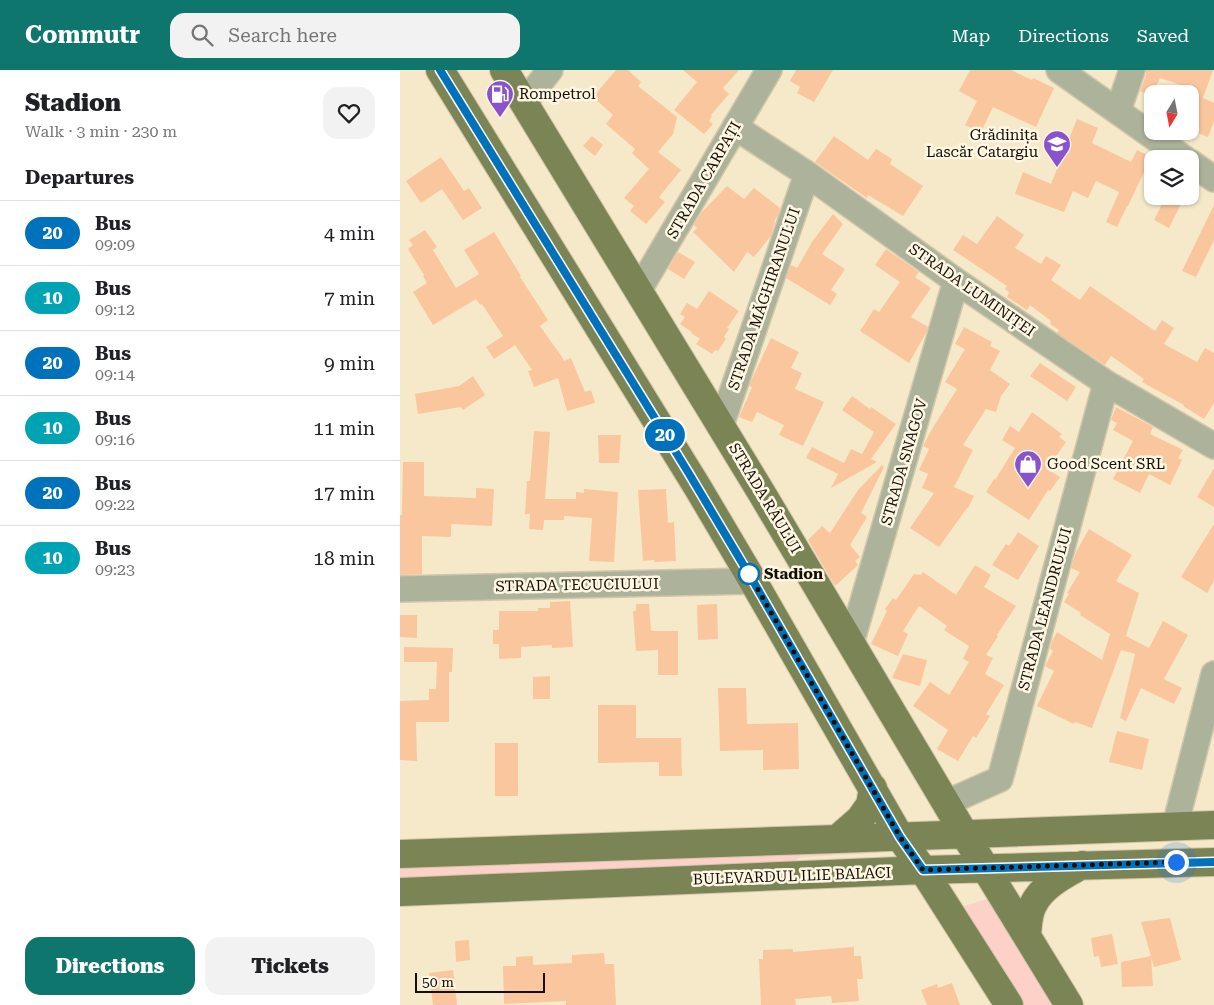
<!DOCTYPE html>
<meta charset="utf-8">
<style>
:root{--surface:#fff;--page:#f2f2f2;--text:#202124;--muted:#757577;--line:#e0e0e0;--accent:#0f766e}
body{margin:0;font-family:"Roboto Serif",serif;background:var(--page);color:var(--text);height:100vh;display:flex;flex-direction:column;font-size:19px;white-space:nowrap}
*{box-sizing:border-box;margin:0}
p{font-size:16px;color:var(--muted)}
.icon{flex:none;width:28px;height:28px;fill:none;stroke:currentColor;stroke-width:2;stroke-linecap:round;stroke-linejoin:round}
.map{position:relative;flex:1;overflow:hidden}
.details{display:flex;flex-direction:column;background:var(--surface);width:400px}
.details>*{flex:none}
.badge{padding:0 10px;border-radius:16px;font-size:18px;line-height:32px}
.needle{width:32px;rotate:190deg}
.buttons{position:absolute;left:744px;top:15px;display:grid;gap:10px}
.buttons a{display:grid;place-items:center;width:55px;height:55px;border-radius:10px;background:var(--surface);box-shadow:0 1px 4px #0004;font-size:25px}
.scale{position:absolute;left:15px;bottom:12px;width:130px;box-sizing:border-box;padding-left:5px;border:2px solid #130f05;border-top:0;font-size:14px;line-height:18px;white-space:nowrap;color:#130f05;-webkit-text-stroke:4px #fff7e4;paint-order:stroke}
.you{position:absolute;width:25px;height:25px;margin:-12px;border:4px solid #fff;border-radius:50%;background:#1a73e8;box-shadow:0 0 0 8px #1a73e833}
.map>.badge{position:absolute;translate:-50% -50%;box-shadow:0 0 0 2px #fff}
h2{padding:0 25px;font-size:19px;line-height:45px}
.round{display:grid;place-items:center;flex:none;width:52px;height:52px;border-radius:15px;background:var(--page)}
.head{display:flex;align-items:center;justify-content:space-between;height:85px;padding:0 25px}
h1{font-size:24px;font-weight:800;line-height:38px}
.cta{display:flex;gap:10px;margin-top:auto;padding:10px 25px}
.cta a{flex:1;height:58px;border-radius:15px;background:var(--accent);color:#fff;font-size:20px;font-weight:800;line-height:58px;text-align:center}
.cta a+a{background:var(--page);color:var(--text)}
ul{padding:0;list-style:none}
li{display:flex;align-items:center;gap:15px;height:65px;padding:0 25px;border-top:1px solid var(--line)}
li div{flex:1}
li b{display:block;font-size:19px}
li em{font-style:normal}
li .badge{min-width:55px;font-weight:700;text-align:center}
header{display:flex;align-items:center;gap:30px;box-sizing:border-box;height:70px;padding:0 25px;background:var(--accent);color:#fff}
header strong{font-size:24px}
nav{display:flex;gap:28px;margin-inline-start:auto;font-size:18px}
.search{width:350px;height:45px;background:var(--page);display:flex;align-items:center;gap:12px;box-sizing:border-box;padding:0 18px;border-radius:15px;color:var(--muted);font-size:19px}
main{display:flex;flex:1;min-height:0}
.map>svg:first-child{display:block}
.green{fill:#fdd0c8}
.building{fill:#fac69d}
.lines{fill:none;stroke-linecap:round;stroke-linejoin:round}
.minor-casing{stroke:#d2c6aa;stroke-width:28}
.major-casing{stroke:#d2c6aa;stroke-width:30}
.minor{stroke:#adb39a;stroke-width:25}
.major{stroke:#7a8455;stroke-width:28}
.line-casing{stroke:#fff;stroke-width:11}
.line{stroke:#0072bc;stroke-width:8}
.walk{stroke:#130f05;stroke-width:5;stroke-dasharray:0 9}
.stop-dot{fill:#fff;stroke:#0072bc;stroke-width:2.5}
.labels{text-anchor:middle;stroke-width:5;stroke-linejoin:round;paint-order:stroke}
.poi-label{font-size:15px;fill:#130f05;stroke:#fff7e4;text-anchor:start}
.street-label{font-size:15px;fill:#130f05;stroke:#fff7e4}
.stop-label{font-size:15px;font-weight:bold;fill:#130f05;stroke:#fff7e4;text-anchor:start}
</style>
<header>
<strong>Commutr</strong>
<div class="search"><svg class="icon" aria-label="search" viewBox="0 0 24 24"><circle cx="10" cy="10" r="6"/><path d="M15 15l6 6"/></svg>Search here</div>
<nav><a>Map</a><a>Directions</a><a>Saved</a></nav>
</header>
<main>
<section class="details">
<div class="head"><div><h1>Stadion</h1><p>Walk · 3 min · 230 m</p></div><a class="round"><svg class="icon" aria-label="heart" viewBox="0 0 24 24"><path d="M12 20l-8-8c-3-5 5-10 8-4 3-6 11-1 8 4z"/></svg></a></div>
<h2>Departures</h2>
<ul>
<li><span class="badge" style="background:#0072bc;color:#fff">20</span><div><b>Bus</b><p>09:09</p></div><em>4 min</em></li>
<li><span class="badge" style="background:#00a3b4;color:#fff">10</span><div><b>Bus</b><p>09:12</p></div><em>7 min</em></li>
<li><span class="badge" style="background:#0072bc;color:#fff">20</span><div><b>Bus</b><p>09:14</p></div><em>9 min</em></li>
<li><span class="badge" style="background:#00a3b4;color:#fff">10</span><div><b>Bus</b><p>09:16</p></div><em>11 min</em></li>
<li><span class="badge" style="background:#0072bc;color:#fff">20</span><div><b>Bus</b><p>09:22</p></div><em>17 min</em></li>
<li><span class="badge" style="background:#00a3b4;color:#fff">10</span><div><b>Bus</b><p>09:23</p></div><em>18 min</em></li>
</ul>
<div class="cta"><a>Directions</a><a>Tickets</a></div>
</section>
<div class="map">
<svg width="814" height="935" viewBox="0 0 814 935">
<rect width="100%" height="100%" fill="#f6e9c9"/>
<path class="green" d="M480,779L478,783L401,787L385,795L0,809V792Z
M590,828L655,935H622L561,837Z"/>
<path class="building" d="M216,0H228L241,12L238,16L277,47L273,64L258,82L281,100L259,127L265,132L246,154L230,141L234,136L224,128L249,99L232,83L235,79L206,54L213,45L193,27Z
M283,0H339L323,18L329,24L311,45L312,46L309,51L313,54L304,64L274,40L297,12Z
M396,0H433L414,32L397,23L400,17L390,11Z
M570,0H611L632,10L633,8L654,18L636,57L593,37L581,62L565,55L577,31L559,21Z
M746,0H813L803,28L814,33V51L808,67L790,60V24H784L787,17L760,8L751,26L740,21L746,5Z
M677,49L698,58L692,73L731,92L737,80L751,87L728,136H727L717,157L706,152L719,122L696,111L688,128L673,121L664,142L615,124L623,102L651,114Z
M192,66L203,75L195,86L183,76Z
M434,66L468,90L476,79L492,89L490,94L523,116L503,146L468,125L467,128L415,92Z
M41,87L64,121L69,118L82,138L63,150L42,119L21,133L6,111Z
M327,116L344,129L354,118L380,138L378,146L374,151L375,152L371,166L354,187L347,182L334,202L293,162L297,158L294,155L301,143Z
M766,126H785L769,158L754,150Z
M814,135V170L796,207L782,201Z
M433,144L443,154L422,184L445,199L431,220L437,224L430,235L386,208L391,195L397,198L411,174V173Z
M597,146L624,165L615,178L641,194L646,186L661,195L651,210L680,230L690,216L755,261L762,250L774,258L764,274L797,292L805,278L814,283V333L804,349L783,336L784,335L742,312L744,309L711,286L705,295L657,263L659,260L650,254L651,251L630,235L627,240L607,227L609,222L605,219L607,216L553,180L563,165L577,174Z
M25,160L37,177L33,180L56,218L79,204L64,180L94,162L121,206L120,207L148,250L140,256L162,287L164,291L171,288L185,322L191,320L195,333L167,341L158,308L134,317L128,301L132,300L115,275L94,289L86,277L103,266L82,234L80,235L76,229L33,255L13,222L27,213L23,206L24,205L8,179L13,175L9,170Z
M486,179L519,202L515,207L531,218L511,247L528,257L526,263L509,293L460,261L474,239L479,242L500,212L475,195Z
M278,182L295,192L284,209L268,199Z
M309,221L339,241L327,258L329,259L324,267L326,269L318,281L315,280L312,284L296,274L300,269L291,263L292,262L280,254L285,247L280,244L287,233L297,239Z
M564,257L592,272L590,276L600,281L590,300L610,314L601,326L596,342L586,339L563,375L573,380L554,417L574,426L568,438H567L539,477L510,458L534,423L522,418L528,404L519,400L529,379L523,376L532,359L557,319L545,312L565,279L555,274Z
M371,268L399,282L391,298L402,303L395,319L424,332L403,376L379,365L384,355L357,342L352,352L339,347L352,317L349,316L352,309Z
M640,293L676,317L667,331L630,306Z
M73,306L85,325L63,340L61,337L18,344L15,324L59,316Z
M452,326L470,339L471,337L496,354L471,389L477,392L431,418L438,404L406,388L412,377L444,393L451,379L462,384L474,362L442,340Z
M716,337L753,357L750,364L783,380L778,388L782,390L770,415L749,404L740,423L713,409L733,371L713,360L717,353L711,350Z
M632,342L662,364L659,367L666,372L647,399L660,407L650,421L648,420L629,450L586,422L594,409L595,410L615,378L602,370L610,356L619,362Z
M134,361L150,362L145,429H176V422L184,423V419L218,422L214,492L189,491L192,448L164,446V450H144L143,460L129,459L130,444H125L127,411H130Z
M198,365H221L219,393H199Z
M3,392H24V426L76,428V418L94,419L92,456L51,454V467L22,466V504L0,505V445H2Z
M482,395L484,397L461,443L467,447L450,475L460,487L455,491L458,495L435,516L408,470L422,456L430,463L458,420Z
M814,398V437L797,427Z
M266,419L268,453L274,452L276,491L254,492V490L243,491L238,420Z
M814,454V511L807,523L781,507Z
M689,459L732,485L716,511L739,523L726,566L749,578L763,551L788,565L764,609L782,618L774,634L741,618L726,651L720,648L735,584L721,580L692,658L675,652L674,654L637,636L654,601L645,596L653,581L650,579L652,571L657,562L702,590L710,564L680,545L681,543L664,532L669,524L667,523L680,502L671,498L676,482Z
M618,462L639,476L618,510L592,495L606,474L609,476Z
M575,495L591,505L584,517L616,536L597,565L598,566L586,585L593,588L585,604L604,615L586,644L590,646L576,668L573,666L558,691L537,679L548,660L513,636L530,612L549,625L569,592L563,589L569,576L544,560L547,556L519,536L503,561L508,564L498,586L471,574L487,541L485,539L493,528L496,530L514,504L521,505L523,502L556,525Z
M170,531L173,577L152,578V575L121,577V588L99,589V574H93V560H99V541H138V538H150V532Z
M236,534H249L251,561H278V605H258V580L236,581L233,541H236Z
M317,534L318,569L298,570L297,535Z
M0,545H17V568L0,567Z
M4,577L53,578L52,602H49V652H16L17,691L0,690V631L29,630V619H36L37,592H4Z
M503,584L527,590L520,616L492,608Z
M150,606V629H133V607Z
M318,618H346L347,654L398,653L399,699L363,700V680L320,681Z
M198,635H236V668H281L282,706H259V692L198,693Z
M717,661L749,669L742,700L709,692Z
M95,673H118V726H95Z
M770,848L781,890L754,897L751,887L753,916L722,917L721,892L751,886L741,852Z
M712,864L718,894L701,897L699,886L694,887L691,868Z
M69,870L70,890L56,892L55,871Z
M454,877V886H461L463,909H457L459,931L432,933L431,926L395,929L396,935H361L359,889H363V880L393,879V882Z
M204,883L205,894H214L216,935H166V931L104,934L103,896H116V887L133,886V895L172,893V885Z
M53,900L57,935H33L29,903Z
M552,913L560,935H527L521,920L537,914L538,918Z"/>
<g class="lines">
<g class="minor-casing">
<path id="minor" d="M659,0L785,89
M125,32L150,0
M718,41L732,0
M335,57L407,104L556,211L706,313L814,376
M790,92L814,109
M239,220L369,0
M321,355L407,104
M0,519L353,511
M451,573L556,211
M546,733L600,709L706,313
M775,756L814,604"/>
</g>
<g class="major-casing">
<path id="major" d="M40,0L298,418L353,511L500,767L523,800L609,935
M104,0L361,422L565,765L669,935
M437,769L460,749L470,735L473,718
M0,784L437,769L814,755
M0,822L523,800L814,792
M627,866C628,855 628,844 633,835C642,816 664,805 682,795"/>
</g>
<use href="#minor" class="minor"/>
<use href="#major" class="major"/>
</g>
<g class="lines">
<g class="line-casing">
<path id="line" d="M40,0L288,402L353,511L500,767L523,800L814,792"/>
</g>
<use href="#line" class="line"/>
<path class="walk" d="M349,504L500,767L523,800L776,792"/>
</g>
<defs>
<g id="fuel-pin" transform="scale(1.4375)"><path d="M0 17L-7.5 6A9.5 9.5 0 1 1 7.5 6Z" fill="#8a53cb" stroke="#fff7e4"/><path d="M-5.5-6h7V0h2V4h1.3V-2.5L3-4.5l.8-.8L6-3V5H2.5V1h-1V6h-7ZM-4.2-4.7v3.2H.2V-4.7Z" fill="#fff"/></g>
<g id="school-pin" transform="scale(1.4375)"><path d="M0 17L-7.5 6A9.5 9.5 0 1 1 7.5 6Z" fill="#8a53cb" stroke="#fff7e4"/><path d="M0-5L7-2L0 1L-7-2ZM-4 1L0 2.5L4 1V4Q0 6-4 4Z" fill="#fff"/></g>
<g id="shop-pin" transform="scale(1.4375)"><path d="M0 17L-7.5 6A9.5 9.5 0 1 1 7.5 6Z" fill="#8a53cb" stroke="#fff7e4"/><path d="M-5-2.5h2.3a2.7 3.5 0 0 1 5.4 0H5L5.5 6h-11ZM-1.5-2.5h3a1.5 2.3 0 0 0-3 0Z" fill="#fff"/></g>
</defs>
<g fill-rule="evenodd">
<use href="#fuel-pin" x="100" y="24"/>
<use href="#school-pin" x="657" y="74"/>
<use href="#shop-pin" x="628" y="394"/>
</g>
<circle class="stop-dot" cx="349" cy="504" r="10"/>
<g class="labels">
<g class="poi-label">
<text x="119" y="29">Rompetrol</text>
<text x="638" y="70" text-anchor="end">Grădinița<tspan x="638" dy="17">Lascăr Catargiu</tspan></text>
<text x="647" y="399">Good Scent SRL</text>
</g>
<g class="street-label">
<text transform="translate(304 110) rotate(-60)" y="5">STRADA CARPAȚI</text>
<text transform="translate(572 220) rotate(35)" y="5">STRADA LUMINIȚEI</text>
<text transform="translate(364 229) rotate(-71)" y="5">STRADA MĂGHIRANULUI</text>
<text transform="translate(504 392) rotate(-74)" y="5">STRADA SNAGOV</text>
<text transform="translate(365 428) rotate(59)" y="5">STRADA RÂULUI</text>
<text transform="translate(177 515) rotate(-1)" y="5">STRADA TECUCIULUI</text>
<text transform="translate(645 539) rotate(-75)" y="5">STRADA LEANDRULUI</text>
<text transform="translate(392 806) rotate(-2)" y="5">BULEVARDUL ILIE BALACI</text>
</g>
<g class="stop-label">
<text x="364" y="509">Stadion</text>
</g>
</g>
</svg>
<div class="buttons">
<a><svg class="needle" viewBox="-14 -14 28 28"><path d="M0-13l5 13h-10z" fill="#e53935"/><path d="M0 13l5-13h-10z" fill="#757577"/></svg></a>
<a><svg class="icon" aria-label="layers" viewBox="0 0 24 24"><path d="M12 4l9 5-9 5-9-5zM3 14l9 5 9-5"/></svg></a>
</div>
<div class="scale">50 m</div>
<div class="you" style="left:776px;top:792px"></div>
<b class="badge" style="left:265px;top:365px;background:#0072bc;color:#fff">20</b>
</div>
</main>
